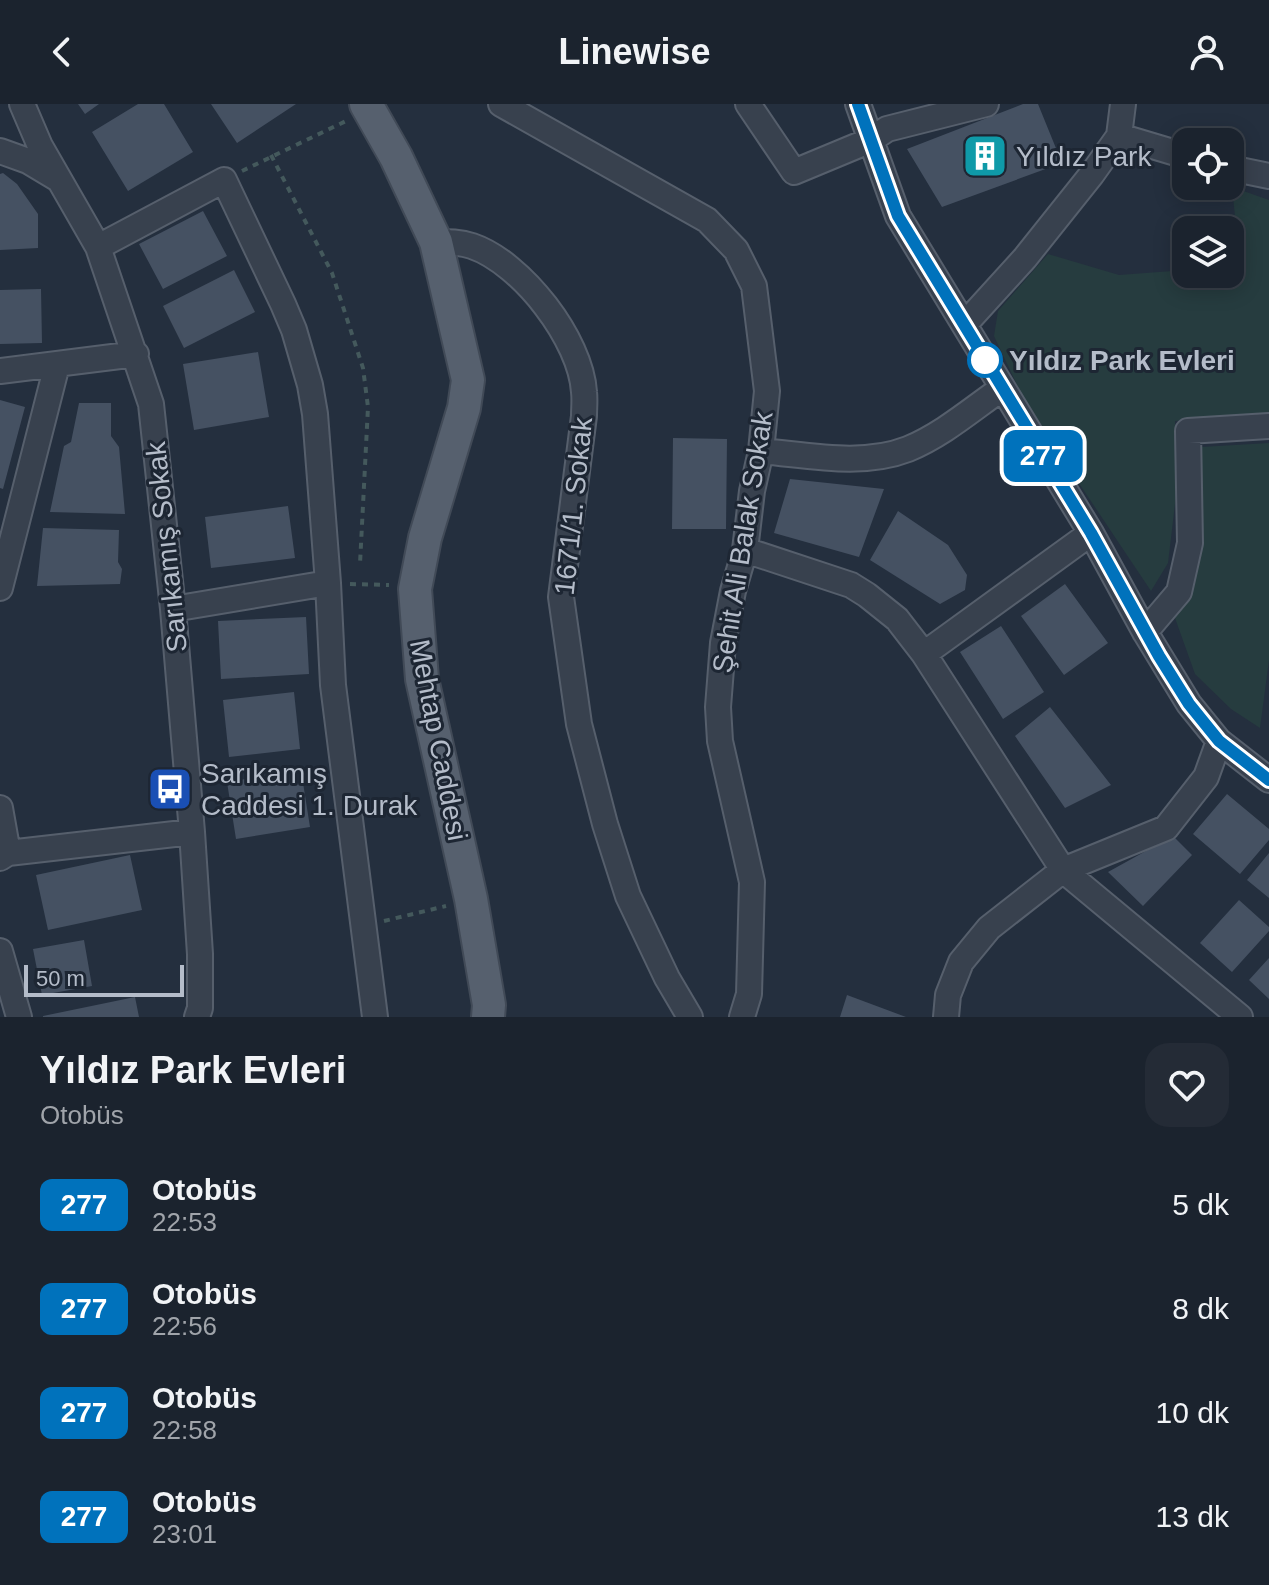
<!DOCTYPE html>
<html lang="tr">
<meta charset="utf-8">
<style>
:root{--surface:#1b232e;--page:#242b36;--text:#f1f3f6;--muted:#a0a4aa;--line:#39404a}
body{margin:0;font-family:Helvetica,sans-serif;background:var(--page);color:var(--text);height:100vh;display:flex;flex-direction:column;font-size:30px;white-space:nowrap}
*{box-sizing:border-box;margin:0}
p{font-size:26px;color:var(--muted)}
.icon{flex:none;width:44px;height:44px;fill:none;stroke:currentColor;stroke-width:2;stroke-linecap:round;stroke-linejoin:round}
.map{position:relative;height:913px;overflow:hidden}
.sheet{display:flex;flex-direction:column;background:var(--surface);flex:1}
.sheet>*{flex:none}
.badge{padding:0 16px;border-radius:12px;font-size:28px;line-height:52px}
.fabs{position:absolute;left:1172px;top:24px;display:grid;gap:16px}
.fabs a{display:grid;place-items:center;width:72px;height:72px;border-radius:16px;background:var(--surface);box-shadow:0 4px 20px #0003,0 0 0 2px var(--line);font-size:40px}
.scale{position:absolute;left:24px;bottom:20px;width:160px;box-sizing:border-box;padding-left:8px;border:4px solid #b4bcc9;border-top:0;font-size:22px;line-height:28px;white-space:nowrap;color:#b4bcc9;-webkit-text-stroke:6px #1d2633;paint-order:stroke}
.map>.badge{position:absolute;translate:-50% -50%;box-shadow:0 0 0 4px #fff}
.round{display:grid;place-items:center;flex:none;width:84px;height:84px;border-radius:24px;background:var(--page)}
.overview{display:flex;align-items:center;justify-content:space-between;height:136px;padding:0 40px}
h1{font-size:38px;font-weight:600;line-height:60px}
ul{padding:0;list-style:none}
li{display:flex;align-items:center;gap:24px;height:104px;padding:0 40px}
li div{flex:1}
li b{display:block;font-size:30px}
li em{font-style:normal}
li .badge{min-width:88px;font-weight:700;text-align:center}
header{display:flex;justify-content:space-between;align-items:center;height:104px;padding:0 40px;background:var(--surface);font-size:36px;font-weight:600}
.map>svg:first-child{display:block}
.green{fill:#263c3f}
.building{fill:#455162}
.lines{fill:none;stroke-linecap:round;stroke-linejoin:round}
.minor-casing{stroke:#565f6c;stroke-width:28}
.major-casing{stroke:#414a57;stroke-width:36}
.path{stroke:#44595c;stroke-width:4;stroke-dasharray:6 6;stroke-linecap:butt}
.minor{stroke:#38414e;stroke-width:24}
.major{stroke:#56606e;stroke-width:32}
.line-casing{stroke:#fff;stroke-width:18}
.line{stroke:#0072bc;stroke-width:12}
.stop-dot{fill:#fff;stroke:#0072bc;stroke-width:4}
.labels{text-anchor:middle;stroke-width:6;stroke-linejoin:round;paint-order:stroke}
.poi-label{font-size:28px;fill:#b4bcc9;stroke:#1d2633;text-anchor:start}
.stop-label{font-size:28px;font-weight:bold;fill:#b4bcc9;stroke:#1d2633;text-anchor:start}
.street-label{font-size:28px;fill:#b4bcc9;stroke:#1d2633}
</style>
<header><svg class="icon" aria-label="back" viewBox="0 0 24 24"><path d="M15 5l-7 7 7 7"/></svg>Linewise<svg class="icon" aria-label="person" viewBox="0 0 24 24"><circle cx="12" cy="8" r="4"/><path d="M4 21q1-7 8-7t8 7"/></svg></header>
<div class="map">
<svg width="1269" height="913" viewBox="0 0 1269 913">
<rect width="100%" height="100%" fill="#242f3e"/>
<path class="green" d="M1232,83L1269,96V309L1175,317L1178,375L1168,459L1151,487L1026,300L994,232L998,207L1048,150L1119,171L1186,166V170H1230V162L1240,161Z
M1269,339V556L1260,624L1231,605L1195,570L1175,514L1198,431L1201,343Z"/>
<path class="building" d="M78,0H99L85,10Z
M138,0H164L193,48L128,87L92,28Z
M211,0H296L237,39Z
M1023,0H1038L1062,59L942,103L907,45Z
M3,69L17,80L38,110V144L0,146V70Z
M203,107L227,152L163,185L139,140Z
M234,166L255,208L184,244L163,202Z
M41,185L42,239L0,240V186Z
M258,248L269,313L194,326L183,260Z
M0,296L25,303L3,385L0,384Z
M79,299H111V332L119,343L125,410L50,408L64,342L71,338Z
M673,334L727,335L726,425H672Z
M790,375L884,385L859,453L774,429Z
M288,402L295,454L211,464L205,413Z
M898,407L948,441L967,471L965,486L940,500L870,456Z
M43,424L119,426L118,458L122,465L120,480L37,482Z
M1065,480L1108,539L1064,571L1021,512Z
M306,513L309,570L221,575L218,517Z
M1001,522L1044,588L1003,615L960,548Z
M294,588L300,645L229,653L223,596Z
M1050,603L1111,681L1065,704L1015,632Z
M301,666L310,723L236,735L227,678Z
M1227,690L1269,725V736L1240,770L1193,730Z
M1173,732L1192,751L1143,802L1108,768Z
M1269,749V794L1247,776Z
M130,751L142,806L48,826L36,771Z
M1239,796L1269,823V827L1232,868L1200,839Z
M84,836L92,882L42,891L33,845Z
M1269,854V895L1249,876Z
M847,891L906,913H840Z
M135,893L139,913H43V912Z"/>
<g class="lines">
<g class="minor-casing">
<path id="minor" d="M22,0L40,42L98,143L151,300L173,505L192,728L200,850V904L197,913
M501,0L707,116L736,146L754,182L767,287L761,347L752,387L745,446L733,487L723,539L718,603L720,637L752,778L749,890L742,913
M748,0L794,68L871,36L887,25L986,0
M858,0L898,112L1091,429L1145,528L1189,600L1219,637L1269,676
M1119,32L1186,52
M0,47L28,57L58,75
M1230,64L1269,72
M436,138C449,138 460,138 472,142C522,159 581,236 584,288C585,296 584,304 584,312L561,493L579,620L605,720L628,792L667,874L690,913
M98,143L224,76L283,200L294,226L310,281L315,310L328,479L333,581L375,913
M965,220L1025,154L1092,70L1119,32L1123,0
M0,267L136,250
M761,347C808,351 862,363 908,345C942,331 971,306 1001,285
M745,446L851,481L867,491L897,515L924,550L1063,766L1240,913
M0,484L57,261
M173,505L328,479
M1145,528L1179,488L1190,439L1188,327L1269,322
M924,550L1091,429
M0,704L8,749
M0,754L8,749L192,728
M0,847L19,913
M946,913L948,891L961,858L989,824L1063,766L1166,724L1206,673L1219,637"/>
</g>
<g class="major-casing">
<path id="major" d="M366,0L396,53L436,138L468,276L464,304L425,434L415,485L422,575L471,795L489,901L488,913"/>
</g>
<path class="path" d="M271,51L332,169L363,264L368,303L360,460
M242,67L346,17
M350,480L389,481
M384,817L446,802"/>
<use href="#minor" class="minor"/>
<use href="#major" class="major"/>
</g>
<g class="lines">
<g class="line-casing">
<path id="line" d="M858,0L898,112L1091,429L1159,552L1189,600L1219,637L1269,676"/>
</g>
<use href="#line" class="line"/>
</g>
<defs>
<g id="building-square" transform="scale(2.3)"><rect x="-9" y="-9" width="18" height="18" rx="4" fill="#0f9aa8" stroke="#1d2633"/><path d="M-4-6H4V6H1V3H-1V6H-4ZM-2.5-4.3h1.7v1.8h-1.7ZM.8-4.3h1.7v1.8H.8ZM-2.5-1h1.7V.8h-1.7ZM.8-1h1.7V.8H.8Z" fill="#fff"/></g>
<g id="bus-square" transform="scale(2.3)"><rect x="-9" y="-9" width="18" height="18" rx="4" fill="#1a4fb4" stroke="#1d2633"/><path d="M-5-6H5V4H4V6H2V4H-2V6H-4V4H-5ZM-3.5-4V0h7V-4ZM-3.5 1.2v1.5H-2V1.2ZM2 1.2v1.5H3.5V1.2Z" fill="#fff"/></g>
</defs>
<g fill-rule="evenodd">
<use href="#building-square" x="985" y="52"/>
<use href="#bus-square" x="170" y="685"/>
</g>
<circle class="stop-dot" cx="985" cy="256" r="16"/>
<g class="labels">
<g class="poi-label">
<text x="1016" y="62">Yıldız Park</text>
<text x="201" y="679">Sarıkamış<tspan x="201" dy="32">Caddesi 1. Durak</tspan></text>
</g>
<g class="stop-label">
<text x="1009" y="266">Yıldız Park Evleri</text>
</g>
<g class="street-label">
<text transform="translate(573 402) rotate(-84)" y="10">1671/1. Sokak</text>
<text transform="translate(742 438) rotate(-81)" y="10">Şehit Ali Balak Sokak</text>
<text transform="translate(166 443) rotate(-96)" y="10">Sarıkamış Sokak</text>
<text transform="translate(439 636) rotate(79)" y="10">Mehtap Caddesi</text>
</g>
</g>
</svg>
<div class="fabs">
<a><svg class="icon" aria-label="locate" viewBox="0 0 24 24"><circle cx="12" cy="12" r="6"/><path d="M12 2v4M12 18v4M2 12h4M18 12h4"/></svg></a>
<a><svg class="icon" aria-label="layers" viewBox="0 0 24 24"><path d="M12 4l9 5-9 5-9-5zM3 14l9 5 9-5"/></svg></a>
</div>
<div class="scale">50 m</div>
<b class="badge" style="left:1043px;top:352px;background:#0072bc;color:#fff">277</b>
</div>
<section class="sheet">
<div class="overview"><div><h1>Yıldız Park Evleri</h1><p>Otobüs</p></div><a class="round"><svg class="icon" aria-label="heart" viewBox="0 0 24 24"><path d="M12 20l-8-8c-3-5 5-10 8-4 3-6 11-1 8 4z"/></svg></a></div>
<ul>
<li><span class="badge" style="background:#0072bc;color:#fff">277</span><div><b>Otobüs</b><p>22:53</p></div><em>5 dk</em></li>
<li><span class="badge" style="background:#0072bc;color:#fff">277</span><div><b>Otobüs</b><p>22:56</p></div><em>8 dk</em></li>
<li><span class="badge" style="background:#0072bc;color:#fff">277</span><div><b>Otobüs</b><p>22:58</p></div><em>10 dk</em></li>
<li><span class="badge" style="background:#0072bc;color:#fff">277</span><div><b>Otobüs</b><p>23:01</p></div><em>13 dk</em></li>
</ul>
</section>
